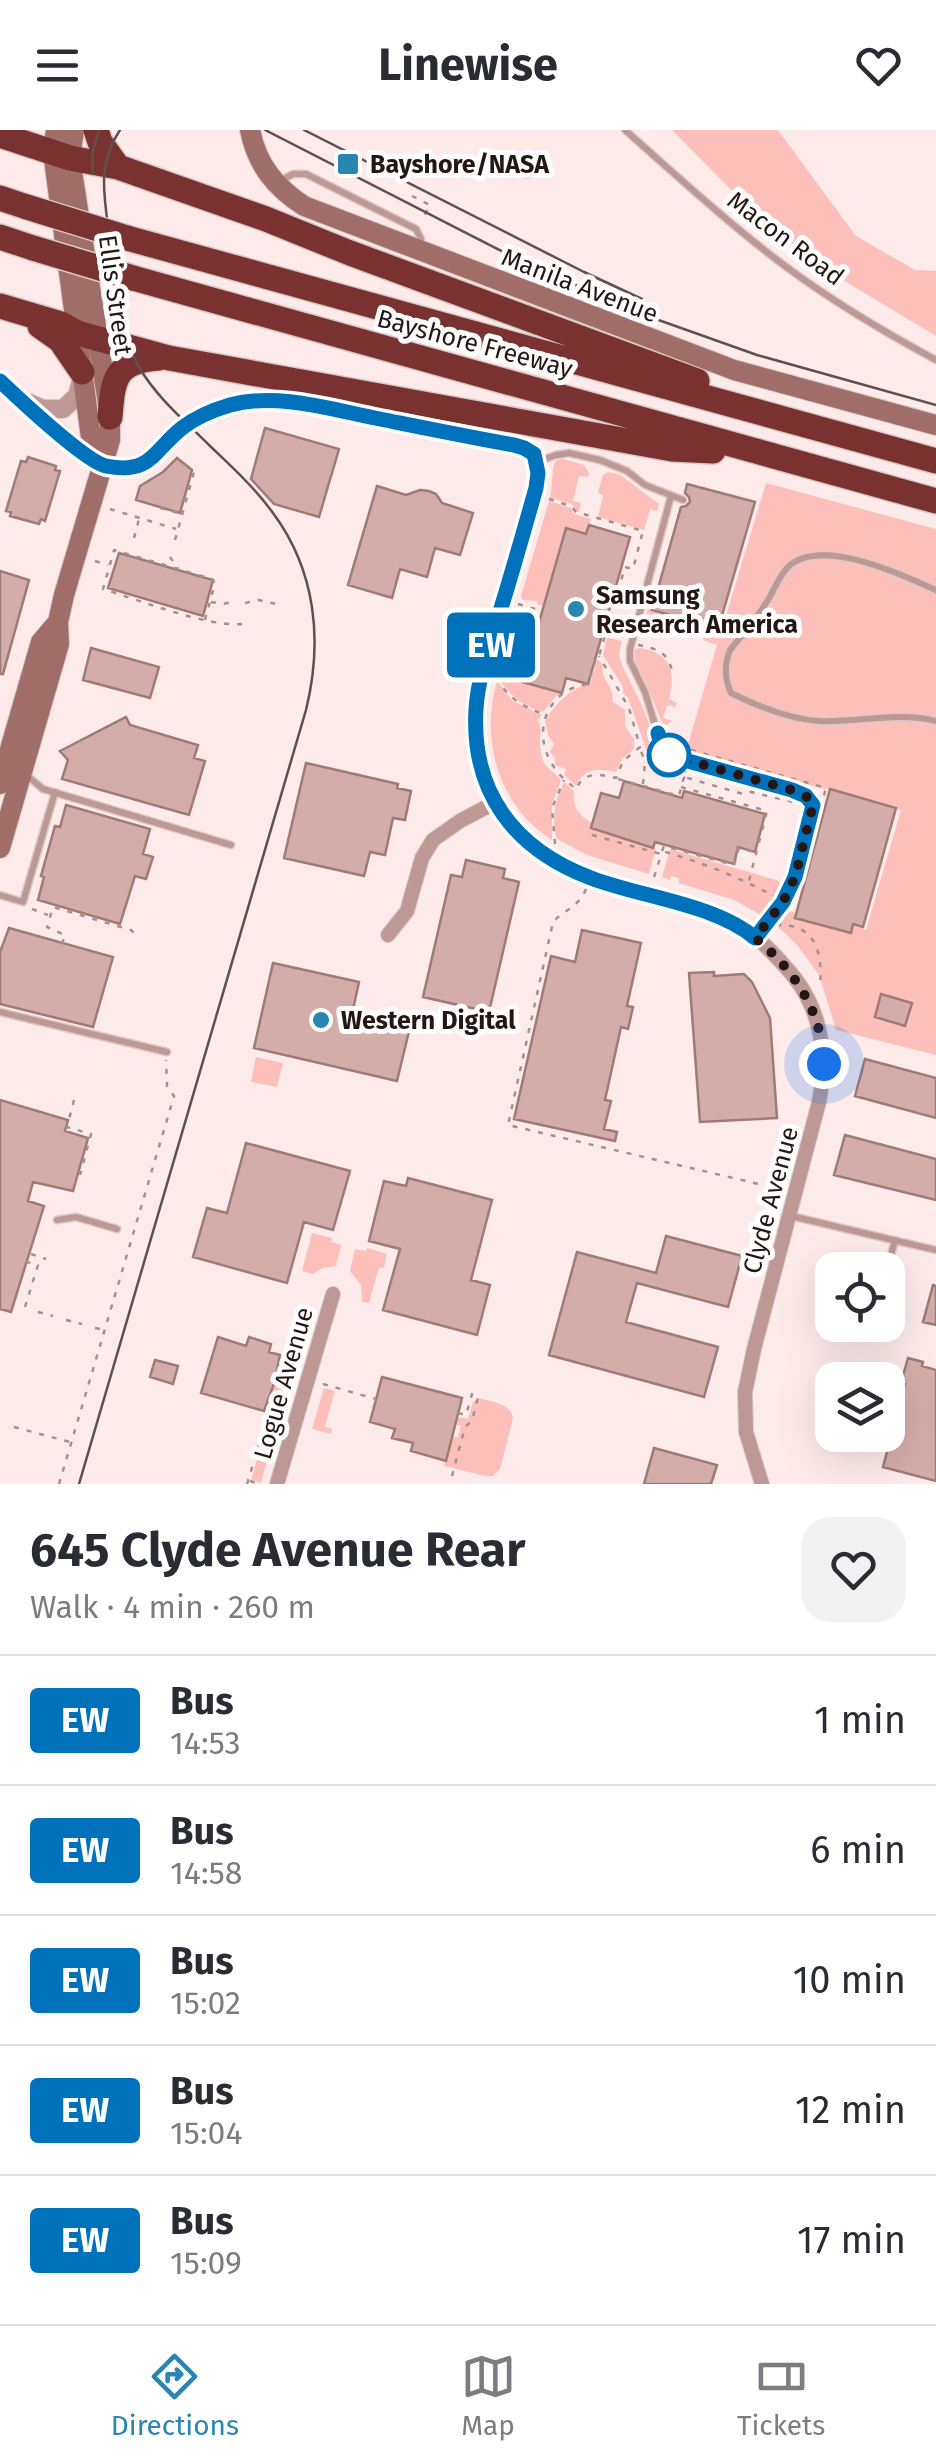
<!DOCTYPE html>
<meta charset="utf-8">
<style>
:root{--surface:#fff;--page:#f2f2f3;--text:#2b2b33;--muted:#7c7c81;--line:#e1e1e2;--accent:#2985b2}
body{margin:0;font-family:"Fira Sans",sans-serif;background:var(--page);color:var(--text);height:100vh;display:flex;flex-direction:column;font-size:38px;white-space:nowrap}
*{box-sizing:border-box;margin:0}
p{font-size:32px;color:var(--muted)}
.icon{flex:none;width:55px;height:55px;fill:none;stroke:currentColor;stroke-width:2;stroke-linecap:round;stroke-linejoin:round}
.map{position:relative;height:1354px;overflow:hidden}
.details{display:flex;flex-direction:column;background:var(--surface);flex:1}
.details>*{flex:none}
.badge{padding:0 20px;border-radius:8px;font-size:35px;line-height:65px}
.fabs{position:absolute;left:815px;top:1122px;display:grid;gap:20px}
.fabs a{display:grid;place-items:center;width:90px;height:90px;border-radius:20px;background:var(--surface);box-shadow:0 10px 40px #0002;font-size:50px}
.you{position:absolute;width:50px;height:50px;margin:-25px;border:8px solid #fff;border-radius:50%;background:#1a73e8;box-shadow:0 0 0 15px #1a73e833}
.map>.badge{position:absolute;translate:-50% -50%;box-shadow:0 0 0 5px #fff}
.round{display:grid;place-items:center;flex:none;width:105px;height:105px;border-radius:30px;background:var(--page)}
.overview{display:flex;align-items:center;justify-content:space-between;height:170px;padding:0 30px}
h1{font-size:48px;font-weight:700;line-height:75px}
ul{padding:0;list-style:none}
li{display:flex;align-items:center;gap:30px;height:130px;padding:0 30px;border-top:2px solid var(--line)}
li div{flex:1}
li b{display:block;font-size:38px}
li em{font-style:normal}
li .badge{min-width:110px;font-weight:700;text-align:center}
header{display:flex;justify-content:space-between;align-items:center;height:130px;padding:0 30px;background:var(--surface);font-size:45px;font-weight:700}
.dock{display:flex;justify-content:space-around;align-items:center;height:140px;border-top:2px solid var(--line);background:var(--surface);font-size:28px;color:var(--muted)}
.dock a{display:grid;justify-items:center;gap:5px}
.dock .selected{color:var(--accent)}
.map>svg:first-child{display:block}
.green{fill:#fdbfba}
.building{fill:#d4adaa;stroke:#9f7a77;stroke-width:2.5}
.lines{fill:none;stroke-linecap:round;stroke-linejoin:round}
.service-casing{stroke:#d9c9c8;stroke-width:9}
.minor-casing{stroke:#d9c9c8;stroke-width:16}
.tertiary-casing{stroke:#d9c9c8;stroke-width:20}
.secondary-casing{stroke:#d9c9c8;stroke-width:22}
.motorway-casing{stroke:#d9c9c8;stroke-width:28}
.path{stroke:#a19190;stroke-width:2.5;stroke-dasharray:5 8;stroke-linecap:butt}
.service{stroke:#bd9894;stroke-width:6}
.minor{stroke:#bd9894;stroke-width:14}
.tertiary{stroke:#bd9894;stroke-width:18}
.secondary{stroke:#a16d68;stroke-width:20}
.motorway{stroke:#79322f;stroke-width:25}
.tram{stroke:#5f504f;stroke-width:2.5}
.motorway-bridge-casing{stroke:#d9c9c8;stroke-width:28;stroke-linecap:butt}
.motorway-bridge{stroke:#79322f;stroke-width:25}
.line-casing{stroke:#fff;stroke-width:22}
.line{stroke:#0072bc;stroke-width:15}
.walk{stroke:#241615;stroke-width:10;stroke-dasharray:0 18}
.poi-dot{fill:#2985b2;stroke:#fdfdfd;stroke-width:4}
.stop-dot{fill:#fff;stroke:#0072bc;stroke-width:5}
.labels{text-anchor:middle;stroke-width:10;stroke-linejoin:round;paint-order:stroke}
.poi-label{font-size:25px;font-weight:bold;fill:#241615;stroke:#fdfdfd;text-anchor:start}
.street-label{font-size:25px;fill:#241615;stroke:#fdfdfd}
</style>
<header><svg class="icon" aria-label="menu" viewBox="0 0 24 24"><path d="M4 6h16M4 12h16M4 18h16"/></svg>Linewise<svg class="icon" aria-label="heart" viewBox="0 0 24 24"><path d="M12 20l-8-8c-3-5 5-10 8-4 3-6 11-1 8 4z"/></svg></header>
<div class="map">
<svg width="936" height="1354" viewBox="0 0 936 1354">
<rect width="100%" height="100%" fill="#fcebea"/>
<path class="green" d="M672,0H778L856,106L915,140L936,141V206L833,144L765,94Z
M563,329L584,335L589,343L588,347L579,346L573,371L581,373L579,382L576,381L572,374L550,368C553,355 551,339 556,330Z
M608,342L619,344L659,374L657,381L650,379L644,400L598,387L603,366L598,362L603,345Z
M766,353L936,399V925L836,900L819,845L797,815L774,793L785,780L796,783V788L850,803L853,794L866,800L901,680L686,621L717,515L703,510L705,500L655,485L652,493L646,490L648,475L653,477V481L704,495L708,486L725,489Z
M549,371L571,378L574,384L591,389L586,404L566,399L543,476L537,474V471L523,470L521,466Z
M520,480L527,482V485L541,486L522,551L562,563L555,567L543,582C522,576 509,565 498,547L511,503L515,504L517,495L514,493L517,482Z
M607,507L622,511L619,524L621,532C631,557 659,599 653,625L647,622L628,567L623,564V557L603,525Z
M641,518C671,524 676,541 669,569L677,573L675,577L667,575L663,588L672,591L667,595L662,593L646,553L634,531L635,519Z
M597,529L603,535C600,551 613,551 613,572L625,580V596L634,609V619L622,629L616,642C599,638 584,638 576,656L564,645L566,639L555,635V629L550,622L554,614L548,605L545,591C556,572 569,560 590,553Z
M497,551L513,571L542,585L538,590L541,600C539,609 540,624 544,633C548,640 557,644 561,650L552,674V710C498,676 480,610 497,551Z
M564,652L574,661C572,676 579,687 593,693L592,698L656,719L649,744L587,725L557,709C551,688 555,671 564,652Z
M670,719L779,751L782,758L763,786L734,770L679,753V748L671,746L670,750L662,747Z
M256,927L283,933L277,957L251,952Z
M312,1103L332,1108L331,1112L341,1115L336,1136L323,1138L313,1144L302,1141Z
M367,1118L387,1124L384,1138L379,1137L369,1173L362,1172L361,1155L350,1141L355,1119L366,1121Z
M280,1225L298,1236L293,1254L275,1249Z
M274,1253L292,1258L286,1279L266,1273Z
M324,1258L335,1261L325,1297L332,1299L331,1304L312,1299Z
M479,1268C492,1272 510,1273 513,1288L500,1339L493,1346H485L444,1336L452,1307H458L461,1296L455,1294L457,1287L468,1289L473,1272Z
M265,1313L271,1316L261,1353L251,1350L261,1316H264Z"/>
<path class="building" d="M515 35a12 12 0 1 1 24 0a12 12 0 1 1-24 0Z
M265,298L339,319L319,387L274,374L251,349Z
M28,327L56,336L55,340L60,341L45,391L41,389L39,394L10,386L11,382L6,381L21,331L26,332Z
M177,328L192,340L180,383L136,370L140,356L163,342Z
M687,354L755,372L721,489L708,486L705,495L652,480L681,377L686,376L690,372L689,367L685,363Z
M377,356L406,365L420,360L429,361L436,364L442,373L473,383L460,425L435,418L427,447L400,439L392,468L348,455Z
M589,395L630,407L588,554L566,548L562,563L522,552L566,398L586,404Z
M119,423L213,450L203,486L108,458Z
M0,441L29,450L3,544H0Z
M91,518L159,537L150,568L83,550Z
M126,587L130,595L198,615L194,628L205,631L189,685L62,649L68,630L60,621Z
M306,633L398,654L397,658L411,661L405,690L393,688L385,725L370,722L364,746L284,728Z
M624,651L682,668L684,661L765,684L755,722L738,717L734,734L655,712L653,718L591,698L601,663L619,668Z
M830,659L896,678L863,797L853,794L851,803L795,788Z
M66,675L150,699L143,724L153,727L146,749L135,746L120,794L38,770L44,747L41,746L55,696L60,697Z
M466,730L505,739L503,748L519,752L489,882L423,867L451,745L462,747Z
M9,798L113,827L93,897L0,874V822Z
M582,800L641,813L627,876L633,877L628,899L621,897L605,970L611,971L604,999L617,1002L615,1011L514,989L551,826L575,832Z
M273,833L359,852L352,884L410,897L397,951L254,918Z
M714,842V846L744,844L752,852L770,888L777,988L700,992L689,843Z
M881,864L912,873L905,896L875,887Z
M865,929L936,948V988L855,966Z
M0,970L68,990L65,1001L88,1008L73,1061L33,1052L28,1071L44,1076L11,1182L0,1179Z
M845,1005L936,1029V1070L834,1045Z
M246,1013L350,1041L333,1100L304,1092L287,1153L193,1127L207,1078L227,1083Z
M408,1048L492,1070L471,1150L490,1155L477,1205L383,1180L400,1119L369,1111L384,1051L406,1056Z
M666,1106L742,1126L728,1177L637,1153L626,1192L718,1217L704,1267L549,1225L577,1122L656,1143Z
M933,1155L936,1156V1195L923,1192Z
M218,1207L246,1216L249,1207L271,1214L269,1222L280,1225L275,1251L264,1281L201,1263Z
M908,1228L923,1232L922,1236L936,1240V1351L883,1337L905,1254L901,1253Z
M155,1230L178,1236L173,1254L150,1247Z
M382,1247L462,1268L446,1331L411,1321L413,1313L392,1308L395,1299L370,1292Z
M654,1318L717,1335L711,1354H644Z"/>
<g class="lines">
<g class="service-casing">
<path id="service" d="M625,0C677,46 729,94 785,136C832,171 884,202 936,230
M280,51L293,44H306L416,99L421,109L420,114
M537,332L556,325L569,323L600,330L627,341L645,355L683,370
M671,366L630,519V531L645,562L662,618L670,626L792,660L807,666L813,675L795,747L783,772L756,806
M936,460C902,445 821,406 788,437C779,446 774,460 768,470C757,488 743,504 730,520C724,535 724,548 731,563C757,576 790,589 819,591C857,593 899,581 936,591
M24,647L31,649L43,659L231,715
M0,765L23,772L55,662
M0,882L167,922
M791,1086L936,1120
M57,1090L76,1087L117,1099
M887,1140L895,1110"/>
</g>
<g class="minor-casing">
<path id="minor" d="M101,336L127,338L147,333L179,300L199,287L234,274L254,271L301,274L514,315L524,318L533,324L538,343L536,358L479,557C468,629 491,697 558,734C587,750 620,758 652,767C682,776 719,782 746,800C765,813 780,830 795,848C823,885 827,929 819,972L754,1219L745,1262L746,1302L762,1354
M388,805L407,781L422,728L433,710L460,691L494,673
M277,1354L333,1164"/>
</g>
<g class="tertiary-casing">
<path id="tertiary" d="M0,251L76,317L101,336
M29,273L43,279H63L77,266L82,248"/>
</g>
<g class="secondary-casing">
<path id="secondary" d="M56,0L53,22L91,308L101,336
M250,0C257,35 275,57 304,76L734,240L936,295
M0,654L41,512L58,492
M0,718L59,514L58,492L64,465L110,310V287L70,28L74,0"/>
</g>
<g class="motorway-casing">
<path id="motorway" d="M96,0L100,12L118,37
M0,5L70,28L118,37L266,89L350,123L697,251
M0,68L27,77
M0,107L33,118
M127,108L936,331
M133,148L936,371
M0,176L61,194L77,203L169,228L672,319L713,321
M40,196L60,210L82,242
M110,287C113,248 115,231 159,228"/>
</g>
<path class="path" d="M412,66L430,75L422,90
M549,369L571,376L576,382L643,401L633,439L625,437L599,526L596,528L588,554C547,559 530,603 554,637C559,646 569,653 576,659C584,641 600,644 616,648L623,631L640,617L629,578L599,526
M160,378L182,384
M110,379L176,399
M134,408L139,389
M175,410L194,342
M170,427L178,438
M95,431L108,435
M619,462L636,466
M211,472L223,474L232,472
M245,473L258,470L276,474
M518,474L542,481
M205,490L215,453L212,449L114,420L103,459C139,470 207,497 242,494
M608,501L624,506
M638,515C659,519 669,523 673,545
M497,547C506,567 523,577 544,584
M691,620L826,658L824,665L806,675L751,662L743,664L684,647Z
M618,649L679,666L684,647L645,631L640,619
M643,654L645,632
M681,657L767,681L749,751
M592,705L661,724L662,721C701,732 738,747 774,766
M555,714L552,678L564,650
M662,721L664,716L734,735L739,718L754,722
M654,747L661,725
M586,759C579,777 565,779 553,792L508,995L780,1059
M32,779L48,785
M776,795C815,793 823,822 820,855
M62,814L65,805L47,797L53,777L131,800L137,806
M74,970L67,997L91,1004L80,1045
M31,1124L46,1129
M25,1177L38,1135L27,1132L29,1124
M38,1182L53,1186
M66,1190L82,1194
M95,1198L104,1200
M275,1251L292,1256
M323,1254L376,1269
M458,1283L466,1285L473,1261
M14,1297L70,1312
M452,1346L465,1297L472,1291L479,1263
M250,1351L259,1354
M59,1354L174,966L167,956L166,930
M247,1354L262,1305"/>
<use href="#service" class="service"/>
<use href="#minor" class="minor"/>
<use href="#tertiary" class="tertiary"/>
<use href="#secondary" class="secondary"/>
<use href="#motorway" class="motorway"/>
<path class="tram" d="M265,0L515,128L636,182L757,225L936,275
M304,0L584,142L642,169
M92,44L93,21L99,0
M79,1354L306,580C323,511 316,441 273,383C255,358 232,337 210,316C185,291 157,268 139,237C116,197 115,147 109,103C104,66 97,33 120,0"/>
<g class="motorway-bridge-casing">
<path id="motorway-bridge" d="M27,77L127,108
M33,118L133,148"/>
</g>
<use href="#motorway-bridge" class="motorway-bridge"/>
</g>
<g class="lines">
<g class="line-casing">
<path id="line" d="M0,251C19,269 86,332 106,336C151,345 153,321 182,298C196,287 213,280 230,275C277,262 333,280 380,289C425,298 469,307 514,315L524,318L534,324L538,343L536,358C525,397 514,436 502,475C493,508 478,544 476,579C471,662 514,719 591,748C640,767 715,774 755,808L783,772L795,747L813,675L806,666L792,660L670,626L662,618L658,603"/>
</g>
<use href="#line" class="line"/>
<path class="walk" d="M669,625L792,660L806,666L813,675L795,747L783,772L755,808C795,840 822,882 824,934"/>
</g>
<g class="poi-dot">
<rect x="336" y="22" width="24" height="24" rx="5"/>
<circle cx="576" cy="479" r="10"/>
<circle cx="321" cy="890" r="10"/>
</g>
<circle class="stop-dot" cx="669" cy="625" r="20"/>
<g class="labels">
<g class="poi-label">
<text x="370" y="43">Bayshore/NASA</text>
<text x="596" y="474">Samsung<tspan x="596" dy="29">Research America</tspan></text>
<text x="341" y="899">Western Digital</text>
</g>
<g class="street-label">
<text transform="translate(786 108) rotate(37)" y="9">Macon Road</text>
<text transform="translate(580 155) rotate(21)" y="9">Manila Avenue</text>
<text transform="translate(116 165) rotate(82)" y="9">Ellis Street</text>
<text transform="translate(475 213) rotate(15)" y="9">Bayshore Freeway</text>
<text transform="translate(770 1070) rotate(-75)" y="9">Clyde Avenue</text>
<text transform="translate(283 1253) rotate(-74)" y="9">Logue Avenue</text>
</g>
</g>
</svg>
<div class="fabs">
<a><svg class="icon" aria-label="locate" viewBox="0 0 24 24"><circle cx="12" cy="12" r="6"/><path d="M12 2v4M12 18v4M2 12h4M18 12h4"/></svg></a>
<a><svg class="icon" aria-label="layers" viewBox="0 0 24 24"><path d="M12 4l9 5-9 5-9-5zM3 14l9 5 9-5"/></svg></a>
</div>
<div class="you" style="left:824px;top:934px"></div>
<b class="badge" style="left:491px;top:515px;background:#0072bc;color:#fff">EW</b>
</div>
<section class="details">
<div class="overview"><div><h1>645 Clyde Avenue Rear</h1><p>Walk · 4 min · 260 m</p></div><a class="round"><svg class="icon" aria-label="heart" viewBox="0 0 24 24"><path d="M12 20l-8-8c-3-5 5-10 8-4 3-6 11-1 8 4z"/></svg></a></div>
<ul>
<li><span class="badge" style="background:#0072bc;color:#fff">EW</span><div><b>Bus</b><p>14:53</p></div><em>1 min</em></li>
<li><span class="badge" style="background:#0072bc;color:#fff">EW</span><div><b>Bus</b><p>14:58</p></div><em>6 min</em></li>
<li><span class="badge" style="background:#0072bc;color:#fff">EW</span><div><b>Bus</b><p>15:02</p></div><em>10 min</em></li>
<li><span class="badge" style="background:#0072bc;color:#fff">EW</span><div><b>Bus</b><p>15:04</p></div><em>12 min</em></li>
<li><span class="badge" style="background:#0072bc;color:#fff">EW</span><div><b>Bus</b><p>15:09</p></div><em>17 min</em></li>
</ul>
</section>
<nav class="dock">
<a class="selected"><svg class="icon" aria-label="directions" viewBox="0 0 24 24"><path d="M12 3l9 9-9 9-9-9zM9 14v-3h6M13 9l2 2-2 2"/></svg>Directions</a>
<a><svg class="icon" aria-label="map" viewBox="0 0 24 24"><path d="M3 6l6-2 6 2 6-2v14l-6 2-6-2-6 2zM9 4v14M15 6v14"/></svg>Map</a>
<a><svg class="icon" aria-label="tickets" viewBox="0 0 24 24"><path d="M3 7h18v10H3zM15 7v10"/></svg>Tickets</a>
</nav>
